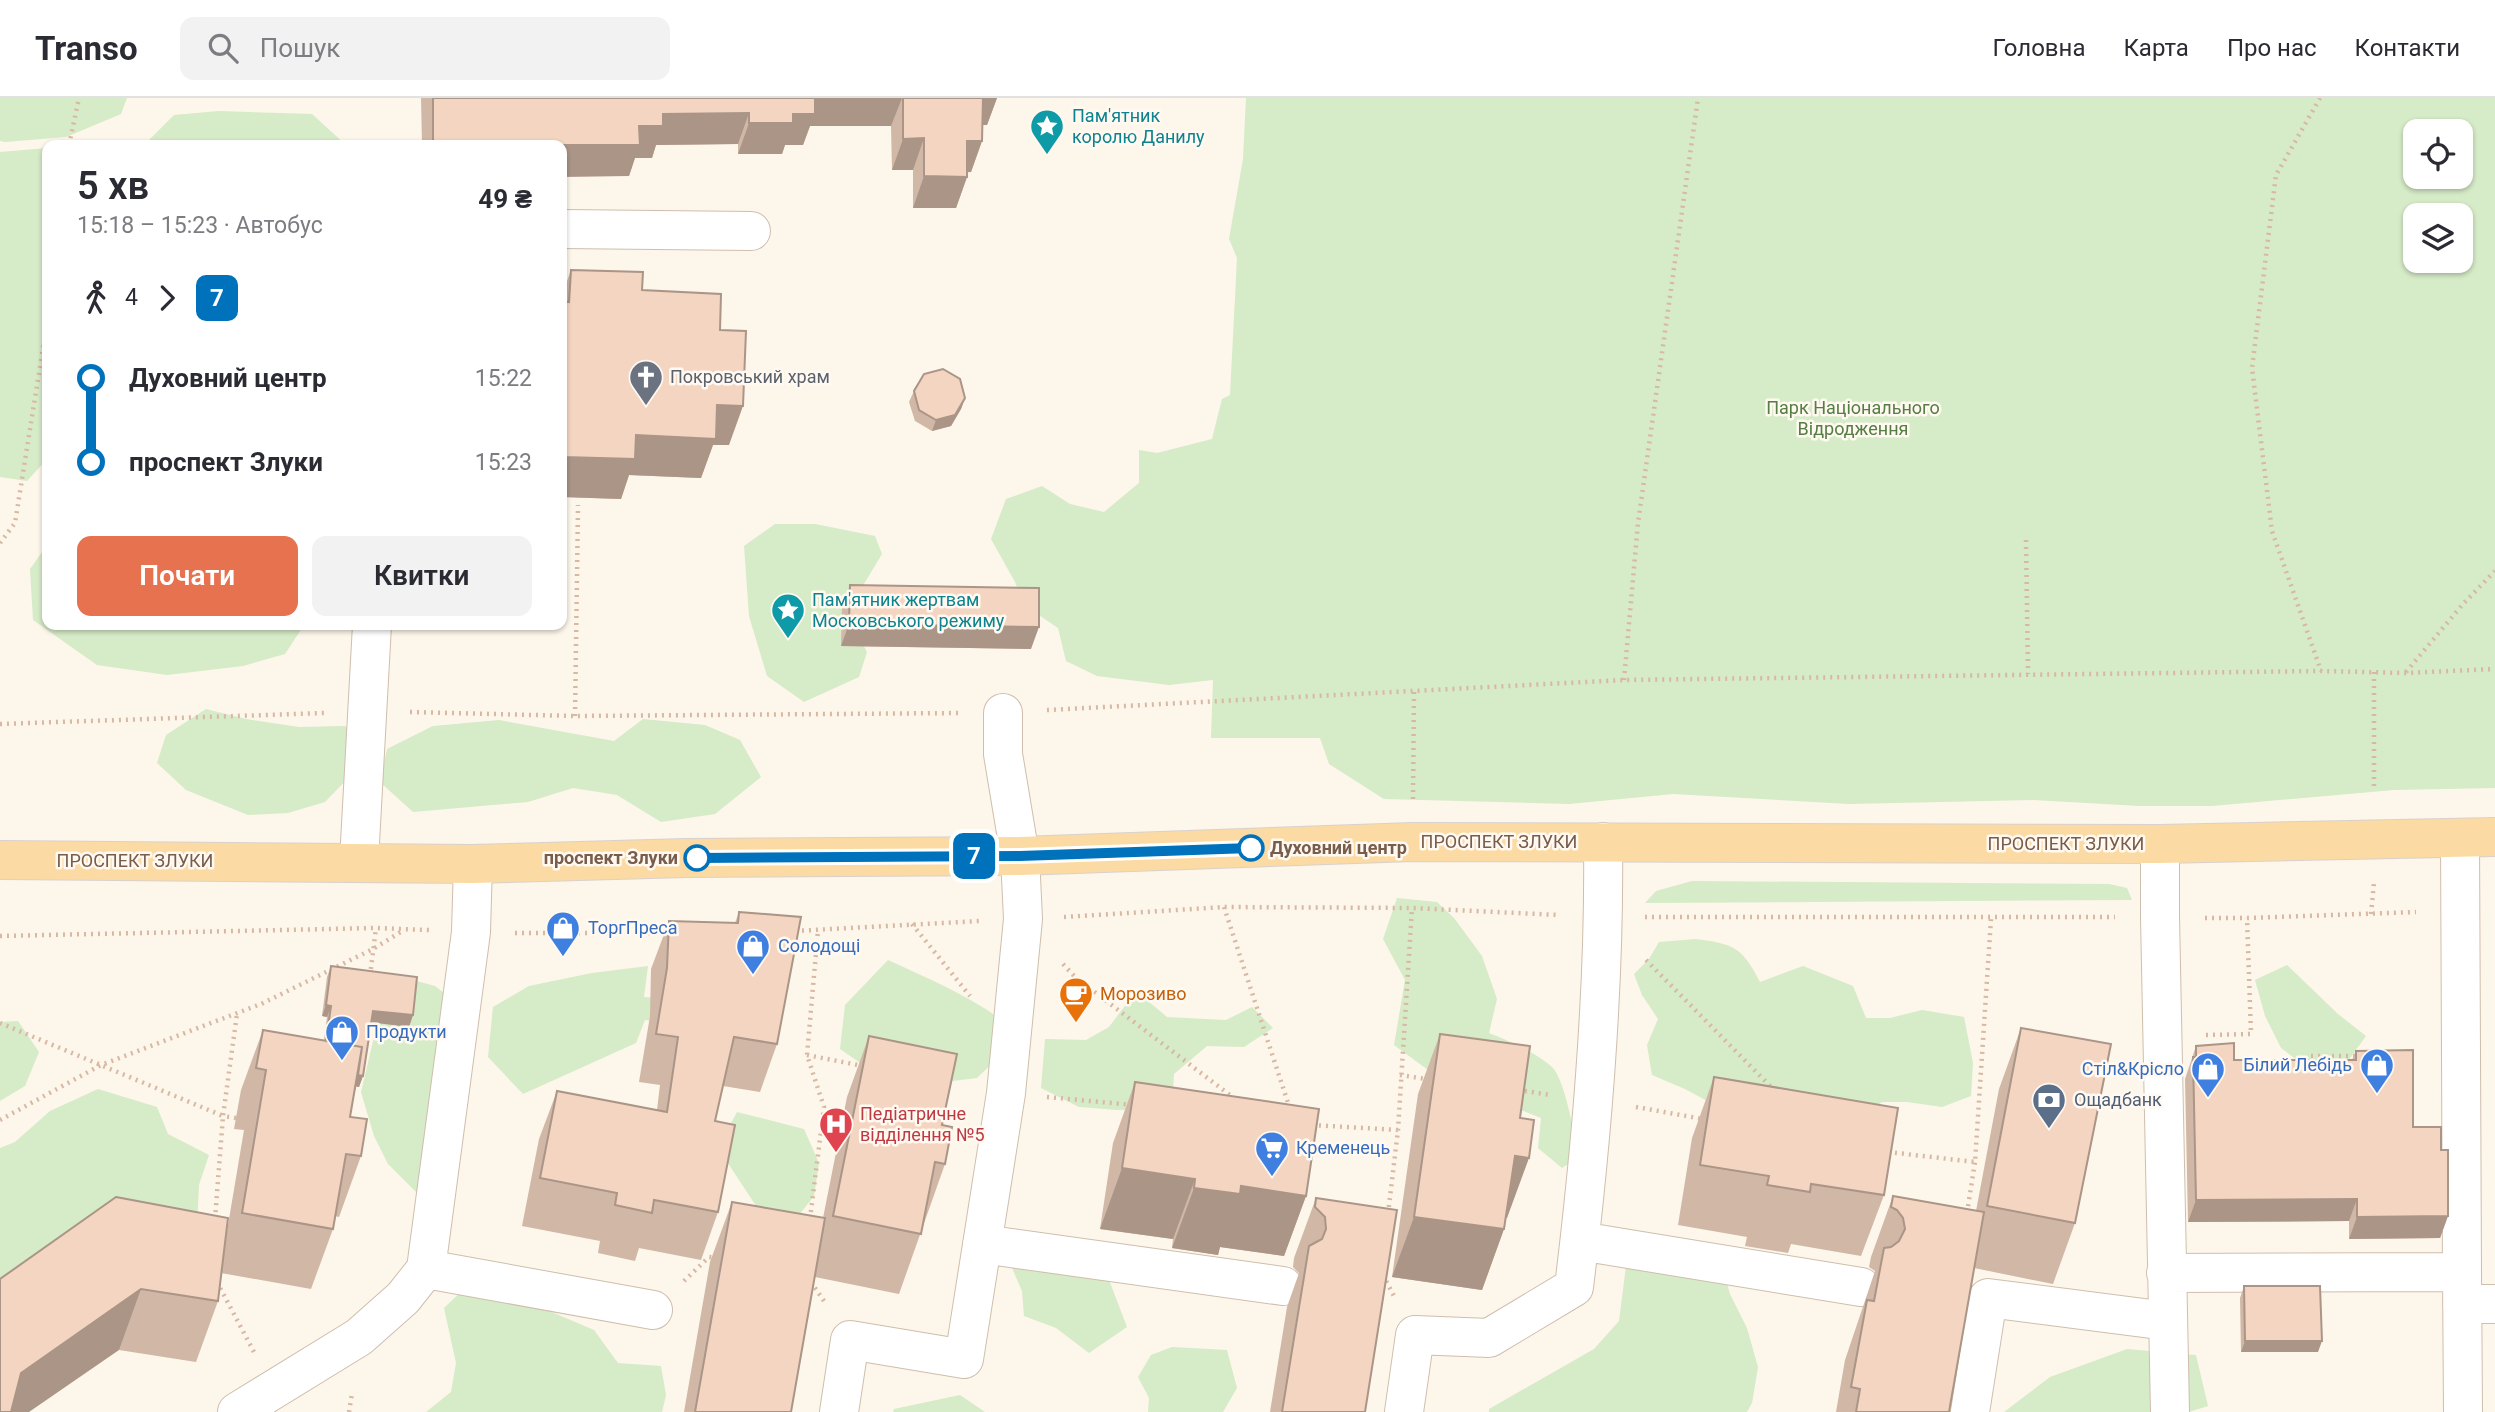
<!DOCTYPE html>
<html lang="uk">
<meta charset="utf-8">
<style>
:root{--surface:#fff;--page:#f2f2f3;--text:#2b2b33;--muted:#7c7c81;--line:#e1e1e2;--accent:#e7724f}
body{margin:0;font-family:Roboto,sans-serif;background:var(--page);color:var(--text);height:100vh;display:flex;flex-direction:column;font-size:26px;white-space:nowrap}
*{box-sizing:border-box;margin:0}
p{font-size:23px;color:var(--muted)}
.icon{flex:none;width:38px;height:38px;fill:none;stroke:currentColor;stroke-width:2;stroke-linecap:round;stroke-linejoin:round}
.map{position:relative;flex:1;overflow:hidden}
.sheet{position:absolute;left:42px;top:42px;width:525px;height:490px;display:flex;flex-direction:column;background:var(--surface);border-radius:14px;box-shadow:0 2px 5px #0004}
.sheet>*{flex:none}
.badge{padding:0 14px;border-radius:10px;font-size:24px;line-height:46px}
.controls{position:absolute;left:2403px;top:21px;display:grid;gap:14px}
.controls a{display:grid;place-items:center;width:70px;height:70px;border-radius:14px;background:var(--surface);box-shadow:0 2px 5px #0004;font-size:35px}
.map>.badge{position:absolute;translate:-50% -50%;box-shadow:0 0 0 4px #fff}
.legs{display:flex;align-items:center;gap:10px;height:77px;padding:0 35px;font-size:23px}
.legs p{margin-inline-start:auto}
.summary{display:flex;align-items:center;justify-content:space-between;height:119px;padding:0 35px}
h1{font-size:38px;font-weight:600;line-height:52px}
.primary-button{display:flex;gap:14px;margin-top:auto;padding:14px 35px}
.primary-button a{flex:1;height:80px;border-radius:14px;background:var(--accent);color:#fff;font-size:28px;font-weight:600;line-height:80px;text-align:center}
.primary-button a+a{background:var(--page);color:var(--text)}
ul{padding:0 35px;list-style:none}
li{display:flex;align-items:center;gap:24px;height:84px;font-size:26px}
li i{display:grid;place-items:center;width:10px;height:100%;margin:0 9px;background:currentColor}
li i::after{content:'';width:18px;height:18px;margin:-9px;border:5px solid;border-radius:50%;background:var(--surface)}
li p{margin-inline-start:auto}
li:first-child i{background:linear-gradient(#0000 50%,currentColor 0)}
li:last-child i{background:linear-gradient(currentColor 50%,#0000 0)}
header{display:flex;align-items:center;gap:42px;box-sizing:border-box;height:98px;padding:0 35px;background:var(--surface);border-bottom:2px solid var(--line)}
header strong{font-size:33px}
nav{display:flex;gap:38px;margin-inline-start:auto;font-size:24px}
.search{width:490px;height:63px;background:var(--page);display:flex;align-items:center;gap:18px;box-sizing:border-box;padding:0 24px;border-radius:14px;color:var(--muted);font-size:26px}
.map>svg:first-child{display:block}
.green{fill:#d6ebc7;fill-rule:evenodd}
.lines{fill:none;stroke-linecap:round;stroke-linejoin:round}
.minor-casing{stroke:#cfbeae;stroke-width:40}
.major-casing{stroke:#d9d1cd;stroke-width:40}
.path{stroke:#d8b8a3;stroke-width:4.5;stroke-dasharray:2 5;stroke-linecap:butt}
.minor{stroke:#fff;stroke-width:38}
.major{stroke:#fbdba3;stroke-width:38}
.wall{fill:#d1b7a6}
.shaded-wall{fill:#aa9587}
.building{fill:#f3d5c1;stroke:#aa9587;stroke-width:2}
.line-1-casing{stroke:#fff;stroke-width:16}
.line-1{stroke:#0072bc;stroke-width:10}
.stop-1-dot{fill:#fff;stroke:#0072bc;stroke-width:3.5}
.labels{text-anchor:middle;stroke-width:5;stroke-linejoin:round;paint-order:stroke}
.culture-label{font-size:18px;fill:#0d838f;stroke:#fff9f1;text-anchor:start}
.worship-label{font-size:18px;fill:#5b616d;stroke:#fff9f1;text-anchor:start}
.park-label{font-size:18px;fill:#547e43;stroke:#fff9f1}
.street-label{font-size:18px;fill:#785c4c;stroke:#fff9f1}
.stop-label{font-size:18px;font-weight:bold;fill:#785c4c;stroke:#fff9f1;text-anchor:start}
.shop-label{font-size:18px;fill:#366cbe;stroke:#fff9f1;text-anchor:start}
.food-label{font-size:18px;fill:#c56008;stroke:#fff9f1;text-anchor:start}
.service-label{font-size:18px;fill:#4e5e75;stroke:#fff9f1;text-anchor:start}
.health-label{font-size:18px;fill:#be3a42;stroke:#fff9f1;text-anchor:start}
</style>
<header>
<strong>Transo</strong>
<div class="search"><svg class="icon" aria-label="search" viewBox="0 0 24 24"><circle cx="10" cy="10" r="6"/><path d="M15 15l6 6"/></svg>Пошук</div>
<nav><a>Головна</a><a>Карта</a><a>Про нас</a><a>Контакти</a></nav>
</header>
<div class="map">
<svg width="2495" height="1314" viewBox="0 0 2495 1314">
<rect width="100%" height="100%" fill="#fdf6ea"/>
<path class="green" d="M0,0H127L121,16L66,39L5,44L0,43Z
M1246,0H2495V690L2394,692L2212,708H2140L2033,702L1849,706L1673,696L1569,706L1384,701L1329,666L1320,640H1211L1213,582L1169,587L1097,578L1066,563L1058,530L1024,507L1015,484L991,441L1006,401L1042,388L1070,406L1104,414L1139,385V352L1157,355L1212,341L1222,301L1230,297L1237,160L1229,141L1243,61ZM2415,33H2460V79H2415ZM2415,117H2460V163H2415Z
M219,13L312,16L346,47H144L174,17Z
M47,50V361L27,383L0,379V54Z
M775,426H815L875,438L882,456L861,491L850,523L867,554L859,579L804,604L767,578L749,518L744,448Z
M47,447V527H304L285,556L243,568L167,577L97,567L33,522L30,471Z
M206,611L246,621L299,629L345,628L364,642L352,676L325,704L288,715L248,717L186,692L157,665L166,637Z
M643,621L705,627L740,642L761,679L715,716L661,724L617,697L573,690L528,704L413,714L380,684L387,651L433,628L499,622L614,643Z
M1692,783L2109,786L2127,790L2132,802L1645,805L1656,793Z
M1397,800L1437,804L1454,820L1482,858L1497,901L1489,935C1511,944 1534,953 1552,969C1565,981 1575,1040 1579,1059L1562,1070L1538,1050L1541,1020L1439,980L1394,947L1405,882L1383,841Z
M1696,841C1734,846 1742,849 1760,884L1803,868L1853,888L1866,920H1890L1922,912L1964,919L1973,965L1971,998L1942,1009L1907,1004H1882L1851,1025L1722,1011L1685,991L1652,977L1647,947L1658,921L1642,897L1634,876L1649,861L1659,844Z
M888,862C929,881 970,898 1006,925L1005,953L977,980L944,984L882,980L840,951L845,907Z
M2287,867L2338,916L2366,938L2345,967L2310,972L2281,950L2265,918L2255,882Z
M648,868L644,899L744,904L718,929L645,922L636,945L523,996L488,959L493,909L529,888L592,875Z
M402,879L435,888L467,913L428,1106L388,1066L374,1038L361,994L374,939Z
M1136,893L1167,919L1226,922L1252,909L1273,930L1244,949L1207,948L1174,976L1172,1011L1117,1012L1079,1009L1041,990L1045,941L1086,942L1109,929Z
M18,923L39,954L25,988L0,1003V924Z
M98,991L157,1009L168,1036L209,1057L199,1087L196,1147L0,1204V1050L15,1044L50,1013Z
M737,1014L804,1031L819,1065L814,1098L795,1122L766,1123L718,1050Z
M1084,1154L1109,1182L1127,1229L1089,1255L1056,1230L1024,1218L1022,1193L1012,1170Z
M1627,1160L1723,1170L1730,1196L1747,1230L1758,1269L1752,1305L1747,1314H1489V1311L1594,1251L1619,1223Z
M469,1186L547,1212L594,1232L618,1265L661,1268L666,1297L662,1314H426L451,1294L456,1265L444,1210Z
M1172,1249L1227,1252L1237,1290L1223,1314H1148L1149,1300L1138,1279L1151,1257Z
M2127,1251L2196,1257L2208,1308L2189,1314H2004L2050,1279Z
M960,1297L985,1314H893L894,1311Z"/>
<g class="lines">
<g class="minor-casing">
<path id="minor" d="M562,131L751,133
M2160,746V819L2170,1314
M359,763L372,527
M1580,1143L1861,1189
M982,1146L1283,1188
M426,1171L653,1212
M2462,1174L2463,1314
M2166,1175L2462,1174L2460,740
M2462,1206H2495
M237,1314L359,1239L403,1200L426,1171L471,834L473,766
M839,1314L850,1242L964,1261L1006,995L1023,821L1020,758L1003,656V615
M1404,1314L1415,1237L1489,1240L1574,1189C1592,1042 1605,892 1603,744
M1970,1314L1988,1200L2167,1223"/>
</g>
<g class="major-casing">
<path id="major" d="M0,762L473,766L686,760L1020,758L1413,744L2160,746L2495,739"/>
</g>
<path class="path" d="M2320,0L2276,77L2252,270L2272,433L2321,573
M69,47L79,0
M2026,442L2028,576
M0,445L15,425L47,225
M2406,574L2463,506L2495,473
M1624,582L1638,425L1698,0
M1047,612L1624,582L2321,573L2405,575L2495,571
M410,614L575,618L961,615
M575,618L578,407
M0,626L324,615
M2374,688V574
M1413,701L1414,594
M1224,809L1290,1011
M2371,816L2374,785
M1064,819L1224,809L1412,810L1559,817
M1645,819H2115
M2205,820H2247L2416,814
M912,826L970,898
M795,833L979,823
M515,835H667
M0,838L376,830L429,832
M1646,862L1773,991
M1063,866L1075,879L1235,1001
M370,878L376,830
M0,925L223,1018L215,1121
M2206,937L2251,936L2247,820
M807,957L863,968
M2311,958H2359
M1400,977L1426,981
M1518,992L1551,997
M1047,999L1133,1007
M1636,1009L1703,1021
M236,1020L223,1018L237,916
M0,1022L101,967L261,906L373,851L404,832
M1312,1027L1398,1032
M1888,1054L1975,1064L1991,821
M1967,1115L1975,1064
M1388,1116L1398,1032L1412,810
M810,1121L824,1009L807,957L818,832
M1383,1177L1395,1200
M684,1183L709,1159L718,1160
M217,1184L254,1254
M811,1184L826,1206
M349,1314L352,1295"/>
<use href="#minor" class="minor"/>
<use href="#major" class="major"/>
</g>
<path class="wall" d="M421,0H997L987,27H982V43L971,74H967V79L956,110H913V72H892L891,28H810L803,47H785L782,56H738V46L656,47L652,60H635L629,78L562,47H422Z
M571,172L642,192L720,232L729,347H713L701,380L629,377L621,401L562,399V197Z
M914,293L965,300L961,311L951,328L932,333L915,323L909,304Z
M850,487L1031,551L841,548L842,509Z
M739,814L777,946L760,994L723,988L715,1023L718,1114L701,1162L639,1150L635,1163L598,1155L600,1143L522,1128L539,1041L557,993L657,1012L660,987L639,984L650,918L651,871L669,823L735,825Z
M331,868L413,917L409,929L371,924L363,978L359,989L356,988L350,1019L361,1058L339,1119L335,1118L333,1131L311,1191L221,1175L218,1203L196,1264L119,1252L0,1181L225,1145L244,1032L234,1031L241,992L263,932L324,942L327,919L322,918L327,879Z
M2021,930L2075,1125L2053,1186L1974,1170L1949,1314H1836L1845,1262L1875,1173L1869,1169L1871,1159L1893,1098L1976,1113L1999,991Z
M1440,936L1520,1020L1507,1120H1505L1504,1131L1482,1192L1392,1179L1418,996Z
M869,938L942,1027L945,1066L899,1196L815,1179L791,1314H684L710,1164L732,1104L823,1120L847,999Z
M2196,948L2234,962H2352L2356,953L2413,1029L2441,1052L2448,1118L2440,1140L2349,1141V1123L2188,1124L2185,981Z
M1714,979L1884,1097L1861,1158L1791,1146L1788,1155L1745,1148L1747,1139L1678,1127L1692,1040Z
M1135,984L1306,1098L1284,1158L1220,1149L1218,1157L1172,1150L1173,1141L1100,1131L1113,1045Z
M1316,1100L1397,1112L1365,1314H1270L1287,1209L1299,1175L1293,1169L1294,1160Z
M2244,1188L2318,1254H2241L2240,1200Z"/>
<path class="shaded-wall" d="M814,0H902L891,28H810L803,47H785L782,56H738L749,25L793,16Z
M981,0H997L987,27H971Z
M749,15L738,46L656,47L652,60H635L629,78L562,79V48L639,28L663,16Z
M924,40L913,72H892L903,41Z
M967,43H982L971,74L956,75Z
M924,78L967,79L956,110H913Z
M965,300L961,311L951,328L932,333L936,322Z
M717,307L743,308L729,347H713L701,380L629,377L621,401L562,399V363L563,359L636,337Z
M849,526L1039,529L1031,551L841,548Z
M326,907L331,908L327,919L322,918Z
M373,913L413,917L409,929L369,924Z
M322,971L363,978L359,989L318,983Z
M1515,1058L1529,1060L1507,1120L1493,1119Z
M1122,1070L1195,1081L1173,1141L1100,1131Z
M1241,1088L1306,1098L1284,1158L1220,1149L1218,1157L1172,1150L1194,1090Z
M2357,1101L2349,1123L2188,1124L2196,1102Z
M2448,1118L2440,1140L2349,1141L2357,1119Z
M1414,1119L1504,1131L1482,1192L1392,1179Z
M141,1191L119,1252L29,1314H6L21,1275Z
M2245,1243H2322L2318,1254H2241Z"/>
<path class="building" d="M433,0H815V16H793V25H749V15L663,16V28H639L640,47H433Z
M903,0H983L982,43H967V79L924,78V40L903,41Z
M571,172L643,174L642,192L721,196L720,232L746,233L743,308L717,307L716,341L636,337L635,361L563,359L564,329H562V203L569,204Z
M943,271L960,281L965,300L955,317L936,322L919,312L914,293L924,276Z
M850,487L1039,490V529L849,526Z
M739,814L801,819L777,946L734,939L715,1023L735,1027L718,1114L654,1102L652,1115L615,1107L617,1095L540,1080L557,993L667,1014L678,939L656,936L667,870L669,823L738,825Z
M331,868L417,879L413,917L373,913L363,978L358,977L362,949L326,943L331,908L326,907Z
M2021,930L2111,946L2075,1125L1987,1108Z
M263,932L362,949L350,1019L367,1021L361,1058L346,1056L333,1131L242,1115L266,972L256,970Z
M1440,936L1530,948L1520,1020L1534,1022L1529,1060L1515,1058L1504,1131L1414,1119Z
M869,938L957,956L942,1027L952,1029L945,1066L935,1064L921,1136L833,1118Z
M2234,945V962H2356V953L2413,952V1029H2441V1052H2448V1118L2357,1119V1101L2196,1102L2193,959H2196V948Z
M1714,979L1898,1010L1884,1097L1811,1086L1810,1094L1767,1087L1769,1078L1700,1067Z
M1135,984L1319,1011L1306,1098L1241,1088L1240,1096L1194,1090L1195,1081L1122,1070Z
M1893,1098L1984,1114L1949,1314H1856L1860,1291L1851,1289L1867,1202L1874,1203L1884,1150L1891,1149L1899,1143L1905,1131L1903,1120L1897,1112L1891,1109Z
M116,1099L228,1120L218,1203L141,1191L21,1275L11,1314H0V1181Z
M1316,1100L1397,1112L1365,1314H1282L1309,1148L1322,1141L1326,1131L1325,1119L1315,1109Z
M732,1104L825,1120L791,1314H695Z
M2244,1188H2320L2322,1243H2245Z"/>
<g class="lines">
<g class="line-1-casing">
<path id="line-1" d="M697,760L1020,758L1251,750"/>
</g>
<use href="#line-1" class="line-1"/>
</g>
<defs>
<g id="sight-pin" transform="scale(1.75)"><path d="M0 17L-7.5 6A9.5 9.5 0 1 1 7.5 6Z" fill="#0f9aa8" stroke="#fff9f1"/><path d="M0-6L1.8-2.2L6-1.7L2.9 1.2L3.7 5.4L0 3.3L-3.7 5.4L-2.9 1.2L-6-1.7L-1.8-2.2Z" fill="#fff"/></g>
<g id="church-pin" transform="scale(1.75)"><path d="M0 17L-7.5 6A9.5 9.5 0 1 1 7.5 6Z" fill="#6b7280" stroke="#fff9f1"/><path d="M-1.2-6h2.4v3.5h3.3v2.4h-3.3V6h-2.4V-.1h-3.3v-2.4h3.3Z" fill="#fff"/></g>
<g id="shop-pin" transform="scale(1.75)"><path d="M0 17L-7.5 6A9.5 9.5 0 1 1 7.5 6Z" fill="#3f7fe0" stroke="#fff9f1"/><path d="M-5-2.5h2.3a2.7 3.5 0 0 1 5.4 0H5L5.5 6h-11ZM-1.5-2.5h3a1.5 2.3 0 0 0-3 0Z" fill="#fff"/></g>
<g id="cafe-pin" transform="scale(1.75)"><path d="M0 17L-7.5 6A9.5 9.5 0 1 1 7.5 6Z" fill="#e8710a" stroke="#fff9f1"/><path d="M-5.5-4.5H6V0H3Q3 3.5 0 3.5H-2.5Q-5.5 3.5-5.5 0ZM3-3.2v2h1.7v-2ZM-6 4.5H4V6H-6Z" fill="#fff"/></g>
<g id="bank-pin" transform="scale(1.75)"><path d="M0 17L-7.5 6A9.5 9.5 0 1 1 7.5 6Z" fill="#5c6f8a" stroke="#fff9f1"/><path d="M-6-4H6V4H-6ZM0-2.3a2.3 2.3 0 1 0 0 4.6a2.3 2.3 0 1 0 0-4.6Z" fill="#fff"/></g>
<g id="hospital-pin" transform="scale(1.75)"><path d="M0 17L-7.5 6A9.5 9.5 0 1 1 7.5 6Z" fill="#e0444e" stroke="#fff9f1"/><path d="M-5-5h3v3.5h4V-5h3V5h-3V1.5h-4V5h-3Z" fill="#fff"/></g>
<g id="supermarket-pin" transform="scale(1.75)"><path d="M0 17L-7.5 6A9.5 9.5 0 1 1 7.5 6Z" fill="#3f7fe0" stroke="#fff9f1"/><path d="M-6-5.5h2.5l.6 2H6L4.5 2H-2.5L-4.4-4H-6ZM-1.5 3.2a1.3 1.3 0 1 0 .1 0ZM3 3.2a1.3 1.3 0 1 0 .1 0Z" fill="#fff"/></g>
</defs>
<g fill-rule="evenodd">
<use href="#sight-pin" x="1047" y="28"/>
<use href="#church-pin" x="646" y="279"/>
<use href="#sight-pin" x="788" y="512"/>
<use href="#shop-pin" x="563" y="830"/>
<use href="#shop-pin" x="753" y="848"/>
<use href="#cafe-pin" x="1076" y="896"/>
<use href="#shop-pin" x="342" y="934"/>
<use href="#shop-pin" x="2377" y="967"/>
<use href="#shop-pin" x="2208" y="971"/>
<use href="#bank-pin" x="2049" y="1002"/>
<use href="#hospital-pin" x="836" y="1026"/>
<use href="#supermarket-pin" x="1272" y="1050"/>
</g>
<g class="stop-1-dot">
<circle cx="1251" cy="750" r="12"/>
<circle cx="697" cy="760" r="12"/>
</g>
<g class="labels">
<g class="culture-label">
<text x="1072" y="24">Пам'ятник<tspan x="1072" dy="21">королю Данилу</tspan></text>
<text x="812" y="508">Пам'ятник жертвам<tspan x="812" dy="21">Московського режиму</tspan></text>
</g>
<g class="worship-label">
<text x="670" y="285">Покровський храм</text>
</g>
<g class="park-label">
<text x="1853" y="316">Парк Національного<tspan x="1853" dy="21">Відродження</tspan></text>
</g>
<g class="street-label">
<text x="1499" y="750">ПРОСПЕКТ ЗЛУКИ</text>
<text x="2066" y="752">ПРОСПЕКТ ЗЛУКИ</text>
<text x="135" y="769">ПРОСПЕКТ ЗЛУКИ</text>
</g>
<g class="stop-label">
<text x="1270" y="756">Духовний центр</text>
<text x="678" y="766" text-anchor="end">проспект Злуки</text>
</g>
<g class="shop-label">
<text x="588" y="836">ТоргПреса</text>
<text x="778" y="854">Солодощі</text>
<text x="366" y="940">Продукти</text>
<text x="2352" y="973" text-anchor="end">Білий Лебідь</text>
<text x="2184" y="977" text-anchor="end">Стіл&amp;Крісло</text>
<text x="1296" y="1056">Кременець</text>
</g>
<g class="food-label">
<text x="1100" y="902">Морозиво</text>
</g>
<g class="service-label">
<text x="2074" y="1008">Ощадбанк</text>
</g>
<g class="health-label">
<text x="860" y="1022">Педіатричне<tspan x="860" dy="21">відділення №5</tspan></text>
</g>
</g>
</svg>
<div class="controls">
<a><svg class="icon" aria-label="locate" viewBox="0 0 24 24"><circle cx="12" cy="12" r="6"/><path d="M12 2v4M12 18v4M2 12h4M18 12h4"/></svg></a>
<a><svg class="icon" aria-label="layers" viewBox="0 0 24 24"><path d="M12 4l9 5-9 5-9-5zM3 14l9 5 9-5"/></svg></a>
</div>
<b class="badge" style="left:974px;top:758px;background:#0072bc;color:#fff">7</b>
<section class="sheet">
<div class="summary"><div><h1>5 хв</h1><p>15:18 – 15:23 · Автобус</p></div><b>49 ₴</b></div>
<div class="legs"><svg class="icon" aria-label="walk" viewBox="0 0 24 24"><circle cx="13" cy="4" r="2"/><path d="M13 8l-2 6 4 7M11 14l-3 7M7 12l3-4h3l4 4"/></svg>4<svg class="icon" aria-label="forward" viewBox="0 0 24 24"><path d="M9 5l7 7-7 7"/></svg><b class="badge" style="background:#0072bc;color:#fff">7</b></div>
<ul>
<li><i style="color:#0072bc"></i><b>Духовний центр</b><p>15:22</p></li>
<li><i style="color:#0072bc"></i><b>проспект Злуки</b><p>15:23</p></li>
</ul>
<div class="primary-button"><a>Почати</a><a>Квитки</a></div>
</section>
</div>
